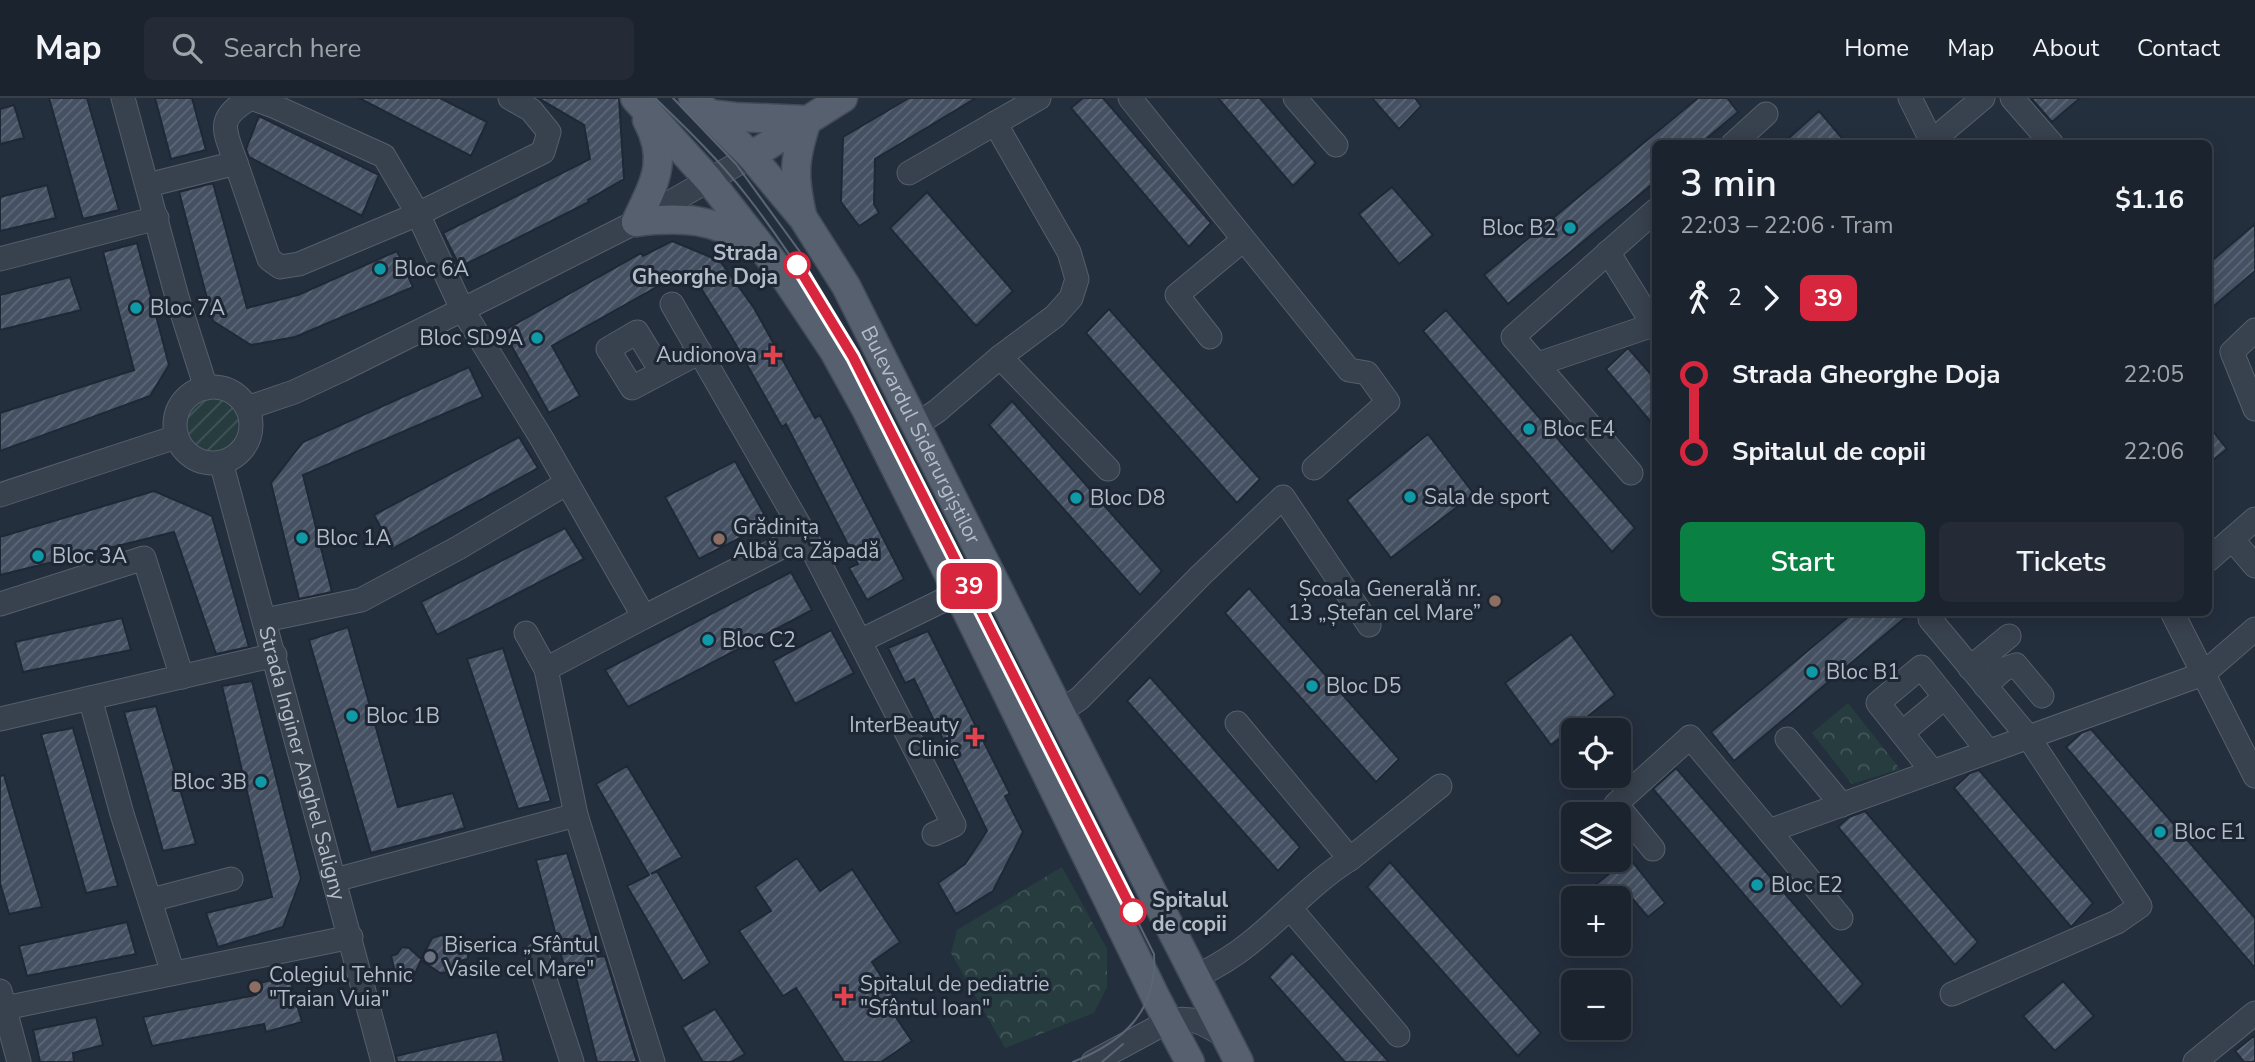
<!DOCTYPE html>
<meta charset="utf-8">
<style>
:root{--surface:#1b232e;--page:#242b36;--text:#f1f3f6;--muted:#a0a4aa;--line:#39404a;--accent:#0b8043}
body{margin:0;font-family:"Nunito Sans",sans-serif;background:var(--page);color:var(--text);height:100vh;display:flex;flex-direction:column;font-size:26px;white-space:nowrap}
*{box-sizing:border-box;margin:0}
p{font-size:23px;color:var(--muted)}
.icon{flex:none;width:38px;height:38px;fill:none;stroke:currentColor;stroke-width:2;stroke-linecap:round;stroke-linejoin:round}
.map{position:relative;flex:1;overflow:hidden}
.drawer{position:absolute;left:1652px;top:42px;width:560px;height:476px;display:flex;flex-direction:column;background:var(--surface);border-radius:10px;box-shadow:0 4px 18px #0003,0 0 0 2px var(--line)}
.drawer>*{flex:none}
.badge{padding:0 14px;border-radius:10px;font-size:24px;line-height:46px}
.buttons{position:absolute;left:1561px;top:620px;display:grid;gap:14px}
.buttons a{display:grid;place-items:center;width:70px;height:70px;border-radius:10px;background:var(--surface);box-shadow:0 4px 18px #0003,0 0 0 2px var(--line);font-size:35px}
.map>.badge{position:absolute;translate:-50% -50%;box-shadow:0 0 0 4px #fff}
.legs{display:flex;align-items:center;gap:10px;height:77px;padding:0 28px;font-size:23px}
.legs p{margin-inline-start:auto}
.head{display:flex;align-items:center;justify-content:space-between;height:119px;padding:0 28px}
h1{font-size:38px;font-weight:600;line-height:52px}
.action{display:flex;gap:14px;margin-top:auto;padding:14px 28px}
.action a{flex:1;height:80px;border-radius:10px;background:var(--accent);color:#fff;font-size:28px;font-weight:600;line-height:80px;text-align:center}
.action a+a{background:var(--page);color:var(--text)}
ul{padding:0 28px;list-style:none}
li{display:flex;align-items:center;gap:24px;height:77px;font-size:26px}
li i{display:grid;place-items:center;width:10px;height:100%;margin:0 9px;background:currentColor}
li i::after{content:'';width:18px;height:18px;margin:-9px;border:5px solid;border-radius:50%;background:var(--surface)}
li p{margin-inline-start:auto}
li:first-child i{background:linear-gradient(#0000 50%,currentColor 0)}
li:last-child i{background:linear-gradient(currentColor 50%,#0000 0)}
header{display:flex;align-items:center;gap:42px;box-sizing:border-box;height:98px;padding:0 35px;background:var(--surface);border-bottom:2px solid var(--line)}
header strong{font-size:33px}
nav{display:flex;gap:38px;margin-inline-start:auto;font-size:24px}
.search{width:490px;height:63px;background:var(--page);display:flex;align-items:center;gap:18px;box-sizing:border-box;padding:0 24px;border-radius:10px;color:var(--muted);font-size:26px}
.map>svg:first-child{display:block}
.park{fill:url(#park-crowns)}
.garden{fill:url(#garden-furrows)}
.building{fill:url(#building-hatch);stroke:#1f2835;stroke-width:2}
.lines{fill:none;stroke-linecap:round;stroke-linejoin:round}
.minor-casing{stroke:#565f6c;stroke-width:25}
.major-casing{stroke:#414a57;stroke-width:31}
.minor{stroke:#38414e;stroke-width:23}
.major{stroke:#56606e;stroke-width:28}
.tram{stroke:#5a6575;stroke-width:2}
.line-1-casing{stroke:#fff;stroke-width:16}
.line-1{stroke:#d7263d;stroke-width:10}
.culture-dot{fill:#0f9aa8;stroke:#1d2633;stroke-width:2.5}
.stop-1-dot{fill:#fff;stroke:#d7263d;stroke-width:3.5}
.health-dot{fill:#e0444e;stroke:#1d2633;stroke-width:2.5}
.education-dot{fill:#8d6e63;stroke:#1d2633;stroke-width:2.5}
.worship-dot{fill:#6b7280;stroke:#1d2633;stroke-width:2.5}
.labels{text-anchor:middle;stroke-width:6;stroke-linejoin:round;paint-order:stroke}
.poi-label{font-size:21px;fill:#b4bcc9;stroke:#1d2633;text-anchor:start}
.stop-label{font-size:21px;font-weight:bold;fill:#b4bcc9;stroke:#1d2633;text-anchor:end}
.street-label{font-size:21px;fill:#b4bcc9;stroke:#1d2633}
</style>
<header>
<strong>Map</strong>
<div class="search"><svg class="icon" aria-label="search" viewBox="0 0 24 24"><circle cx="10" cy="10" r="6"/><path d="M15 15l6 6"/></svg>Search here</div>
<nav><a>Home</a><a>Map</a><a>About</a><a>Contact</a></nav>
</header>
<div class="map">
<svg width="2255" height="964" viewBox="0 0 2255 964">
<defs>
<pattern id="park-crowns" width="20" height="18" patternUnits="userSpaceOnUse" patternTransform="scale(1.75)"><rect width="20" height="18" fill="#263c3f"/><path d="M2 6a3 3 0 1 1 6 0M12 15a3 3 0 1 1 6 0" fill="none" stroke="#435659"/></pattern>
<pattern id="garden-furrows" width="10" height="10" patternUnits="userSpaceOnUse" patternTransform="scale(1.75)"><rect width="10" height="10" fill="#263c3f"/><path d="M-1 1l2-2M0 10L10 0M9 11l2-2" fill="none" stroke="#435659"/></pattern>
<pattern id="building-hatch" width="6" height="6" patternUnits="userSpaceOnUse" patternTransform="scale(1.75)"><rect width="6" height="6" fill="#455162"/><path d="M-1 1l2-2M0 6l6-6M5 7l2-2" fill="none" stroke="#5d6877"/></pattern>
</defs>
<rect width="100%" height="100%" fill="#242f3e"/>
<path class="park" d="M1848,605L1900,671L1852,686L1812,635Z
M1062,769L1107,851V889L1094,915L1005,950L951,855L957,832Z"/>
<path class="garden" d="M185 327a27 27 0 1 1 54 0a27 27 0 1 1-54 0Z"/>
<path class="building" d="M49,0H87L119,112L83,121Z
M155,0H192L206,52L171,61Z
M359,0H440L487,24L471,58Z
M538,0H619L624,81L588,102L589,104L460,169L443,135L590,61L584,27Z
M909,0H976L875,61L874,106L879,115L859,128L841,104L843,39Z
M1083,0H1103L1211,125L1189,149L1071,10Z
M1218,0H1260L1316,65L1293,88Z
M1372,0H1415L1421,8L1399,31Z
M1698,0H1727L1738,14L1700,46H1656V83L1508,206L1484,177Z
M2031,0H2080L2052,24Z
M14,7L24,40L0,46V11Z
M1819,13L1847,46H1782Z
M259,18L379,77L362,118L249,59L246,51Z
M213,85L247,210L298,197L397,153L413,189L295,239L251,247L213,223L179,94Z
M47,87L56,120L0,133V99Z
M1392,89L1433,137L1399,166L1359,116Z
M927,94L1013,193L976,228L890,130Z
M2255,126V173L2208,213V166Z
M672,143L720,163L754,210L815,320L820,317L904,481L867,502L849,470L858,466L786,326L782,329L732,240L702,192L681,180L666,188L664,185L552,248L580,298L549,315L503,233L641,155L643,158Z
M137,145L169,267L150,298L0,353V315L134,272L103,154Z
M70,179L81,212L0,232V197Z
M1109,211L1260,381L1237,405L1086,235Z
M1446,212L1635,430L1612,454L1423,233Z
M1628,250L1656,282V330L1606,271Z
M469,269L483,299L303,377L332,494L299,501L271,385L303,344Z
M1012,303L1162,473L1140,497L989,327Z
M2208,327L2227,351L2208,366Z
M1428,336L1474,396L1391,460L1347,402Z
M519,339L538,370L392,451L374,417Z
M735,363L769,425L699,461L665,399Z
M154,393L212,418L249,549L216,556L174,434L0,477V439Z
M565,430L584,461L437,537L421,504Z
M791,474L812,512L628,609L605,572Z
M1249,490L1399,661L1376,684L1225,515Z
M1854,514H1912L1734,663L1711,634Z
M122,520L131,552L23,574L15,544Z
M348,529L398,709L453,695L465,730L371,755L309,542Z
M831,532L854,575L795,606L773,563Z
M928,533L1010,696L1005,698L1023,734L993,793L956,816L938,785L965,766L987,733L914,581L905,585L888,550Z
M1571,536L1615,597L1551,647L1505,585Z
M503,550L551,703L518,711L467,561Z
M1150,579L1300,749L1278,773L1127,603Z
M252,583L301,780L283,829L218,849L206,815L272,799L222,588Z
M156,608L196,746L163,753L124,614Z
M73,630L118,788L86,795L41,636Z
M2091,631L2255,820V870L2066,649L2081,635Z
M627,668L682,759L651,776L657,773L710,865L683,883L627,788L649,777L596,686Z
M1676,670L1863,886L1841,909L1653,691Z
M1979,672L2093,805L2071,829L1954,690L1970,675Z
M4,677L42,809L9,816L0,785V678Z
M1865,713L1978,844L1955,867L1838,729L1849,719Z
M1619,747L1665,805L1648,819L1631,799L1619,809V800H1580L1611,774L1601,761H1619Z
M567,755L598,859L605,858L637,964H597L574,871L565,872L536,762Z
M797,760L820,793L852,771L900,844L872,864L893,897L885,903L912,943L881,964H844L796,890L783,898L739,833L771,813L755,789Z
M1390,764L1541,935L1518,958L1367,789Z
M127,824L136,856L27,878L19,848Z
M441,837L455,842L463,840L468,850V861L460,863L450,874L440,875L421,862L415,876L410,881L401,877L396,878L391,858L397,856L402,849L409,850L421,861L432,840Z
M1292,855L1389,964H1345L1269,879Z
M289,877L302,924L266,934L264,926L152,948L143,919L256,897L253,887Z
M2063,883L2094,918L2055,953L2023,918Z
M715,911L745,956L731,964H703L682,929Z
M96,919L103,947L73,955L74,964H40L33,932Z
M497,934L504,964H397L396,958Z
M2255,937V964H2244L2235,953Z"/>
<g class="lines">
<g class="minor-casing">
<g id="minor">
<path d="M123,0L177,199L206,290"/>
<path d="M1130,0L1349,272L1367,275L1388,304L1314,370"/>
<path d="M1295,0L1336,47"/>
<path d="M1910,0L1933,46"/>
<path d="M2012,0L2052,46"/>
<path d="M1932,43L1983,0"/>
<path d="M1733,46L1766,16"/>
<path d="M236,65C224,31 215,21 251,0L276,9L384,58L418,116L462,211L542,341L644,519L546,571L576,717L653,964"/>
<path d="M909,75L1039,0"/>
<path d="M148,87L236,65L269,161L280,169L299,166L418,116L543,54L549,34L531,12L510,0"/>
<path d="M1608,154L1656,231"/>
<path d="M0,161L157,120"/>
<path d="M672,206L805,437"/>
<path d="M2255,232L2232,254L2255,311"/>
<path d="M1210,239L1177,197L1243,142"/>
<path d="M1000,259L1108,371"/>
<path d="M1538,266L1656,226"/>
<path d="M661,273L637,234L608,251L632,290L700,254"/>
<circle cx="213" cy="327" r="38"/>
<path d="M247,310L294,294L341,272L494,196L636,124L751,58"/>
<path d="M916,327L937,313L1000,259L1055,218L1071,200L1077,181L1069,154L995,25"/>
<path id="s1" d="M221,364L383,964"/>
<path d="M1631,375L1513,239L1656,112"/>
<path d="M0,397L176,339"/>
<path d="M2232,441L2255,468"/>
<path d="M2208,462L2255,421"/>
<path d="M0,506L144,460L182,579"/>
<path d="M2172,514L2255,678"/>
<path d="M644,519L805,437L954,727L934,736"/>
<path d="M1930,521L2029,640L2140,808L2117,824L1952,896"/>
<path d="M265,522L361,502L458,450L567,385"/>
<path d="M526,535L546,571"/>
<path d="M860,543L958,495"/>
<path d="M1970,570L2009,538"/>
<path d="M1985,588L2004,571L2016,567L2042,598"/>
<path d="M90,600L122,716L173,875"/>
<path d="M1060,614L1080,600L1200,478L1283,399L1369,527"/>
<path d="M0,621L275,557"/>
<path d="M1902,635L1945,599"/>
<path d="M1787,641L1842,707"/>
<path d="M1932,673L1878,605L1921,569L1988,653"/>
<path d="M1769,733L1841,820"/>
<path d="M1653,751L1616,706L1690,639L1769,733L2203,576L2255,531"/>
<path d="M1350,761L1440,688"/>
<path d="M335,782L576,717"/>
<path d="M151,802L231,781"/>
<path d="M1290,810L1398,937"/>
<path d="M537,857L572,964"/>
<path d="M1195,879C1214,870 1233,859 1250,845C1284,818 1313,784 1350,761L1237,625"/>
<path d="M0,893L19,964"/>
<path d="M0,911L351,839"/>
<path d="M1093,964L1169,923C1192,917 1207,927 1226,939"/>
<path d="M2195,964L2255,915"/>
</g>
</g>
<g class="major-casing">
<g id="major">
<path d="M635,0L709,82L784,178L834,253L866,311L958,495L1157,902L1190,964"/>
<path id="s2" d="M693,0L751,58L803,120L846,188L1060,614L1239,964"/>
<path d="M710,16L735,19L807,22"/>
<path d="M751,58L843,0"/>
<path d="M802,117C793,77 794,61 807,22"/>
<path d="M636,124C654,85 669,63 647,22"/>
<path d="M636,124C684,118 712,121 754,145"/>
</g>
</g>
<use href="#minor" class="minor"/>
<use href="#major" class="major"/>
<path class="tram" d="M655,0C687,31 720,63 747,98C787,149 820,204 854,259L1154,856C1157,914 1123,944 1073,964
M673,0L736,66L803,158
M1102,964L1123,946"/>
</g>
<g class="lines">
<g class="line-1-casing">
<path id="line-1" d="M797,167L853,259L1133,814"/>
</g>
<use href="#line-1" class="line-1"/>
</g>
<g class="culture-dot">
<circle cx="1570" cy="130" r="7"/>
<circle cx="380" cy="171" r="7"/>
<circle cx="136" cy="210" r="7"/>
<circle cx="537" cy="240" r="7"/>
<circle cx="1529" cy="331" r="7"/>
<circle cx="1410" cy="399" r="7"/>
<circle cx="1076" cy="400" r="7"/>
<circle cx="302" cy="440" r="7"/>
<circle cx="38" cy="458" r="7"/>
<circle cx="708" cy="542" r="7"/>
<circle cx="1812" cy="574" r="7"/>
<circle cx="1312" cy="588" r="7"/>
<circle cx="352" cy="618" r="7"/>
<circle cx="261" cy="684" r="7"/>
<circle cx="2160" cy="734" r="7"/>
<circle cx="1757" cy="787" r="7"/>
</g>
<g class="stop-1-dot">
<circle cx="797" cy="167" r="12"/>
<circle cx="1133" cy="814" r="12"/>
</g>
<g class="health-dot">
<path d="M769.5 246.5h7v7h7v7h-7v7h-7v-7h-7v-7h7z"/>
<path d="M971.5 628.5h7v7h7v7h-7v7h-7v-7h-7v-7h7z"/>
<path d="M840.5 887.5h7v7h7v7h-7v7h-7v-7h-7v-7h7z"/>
</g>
<g class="education-dot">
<circle cx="719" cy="441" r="7"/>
<circle cx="1495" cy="503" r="7"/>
<circle cx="255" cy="889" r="7"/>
</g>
<circle class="worship-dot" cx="430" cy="859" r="7"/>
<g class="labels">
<g class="poi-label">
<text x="1556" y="137" text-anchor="end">Bloc B2</text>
<text x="394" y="178">Bloc 6A</text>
<text x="150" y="217">Bloc 7A</text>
<text x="523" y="247" text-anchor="end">Bloc SD9A</text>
<text x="757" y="264" text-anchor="end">Audionova</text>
<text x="1543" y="338">Bloc E4</text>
<text x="1424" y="406">Sala de sport</text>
<text x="1090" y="407">Bloc D8</text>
<text x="733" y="436">Grădinița<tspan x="733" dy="24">Albă ca Zăpadă</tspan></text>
<text x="316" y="447">Bloc 1A</text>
<text x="52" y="465">Bloc 3A</text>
<text x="1481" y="498" text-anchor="end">Școala Generală nr.<tspan x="1481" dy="24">13 „Ștefan cel Mare”</tspan></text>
<text x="722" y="549">Bloc C2</text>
<text x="1826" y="581">Bloc B1</text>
<text x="1326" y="595">Bloc D5</text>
<text x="366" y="625">Bloc 1B</text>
<text x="959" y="634" text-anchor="end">InterBeauty<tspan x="959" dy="24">Clinic</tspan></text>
<text x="247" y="691" text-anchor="end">Bloc 3B</text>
<text x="2174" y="741">Bloc E1</text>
<text x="1771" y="794">Bloc E2</text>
<text x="444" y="854">Biserica „Sfântul<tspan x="444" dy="24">Vasile cel Mare"</tspan></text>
<text x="269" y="884">Colegiul Tehnic<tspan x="269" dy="24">"Traian Vuia"</tspan></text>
<text x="860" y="893">Spitalul de pediatrie<tspan x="860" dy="24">"Sfântul Ioan"</tspan></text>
</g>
<g class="stop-label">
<text x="778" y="162">Strada<tspan x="778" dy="24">Gheorghe Doja</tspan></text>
<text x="1152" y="809" text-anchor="start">Spitalul<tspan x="1152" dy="24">de copii</tspan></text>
</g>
<g class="street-label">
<text dy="7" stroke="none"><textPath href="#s2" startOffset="410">Bulevardul Siderurgiștilor</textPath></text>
<text dy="7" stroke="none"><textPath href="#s1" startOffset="312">Strada Inginer Anghel Saligny</textPath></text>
</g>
</g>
</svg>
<div class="buttons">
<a><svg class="icon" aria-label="locate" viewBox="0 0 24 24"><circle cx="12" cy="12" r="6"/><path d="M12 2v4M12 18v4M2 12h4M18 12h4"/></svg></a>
<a><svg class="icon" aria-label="layers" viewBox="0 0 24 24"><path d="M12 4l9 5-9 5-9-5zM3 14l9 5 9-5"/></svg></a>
<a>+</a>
<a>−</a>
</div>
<b class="badge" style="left:969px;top:488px;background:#d7263d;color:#fff">39</b>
<section class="drawer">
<div class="head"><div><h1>3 min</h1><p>22:03 – 22:06 · Tram</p></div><b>$1.16</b></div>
<div class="legs"><svg class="icon" aria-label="walk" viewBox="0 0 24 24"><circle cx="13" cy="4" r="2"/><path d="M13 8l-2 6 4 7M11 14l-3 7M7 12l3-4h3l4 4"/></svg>2<svg class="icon" aria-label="forward" viewBox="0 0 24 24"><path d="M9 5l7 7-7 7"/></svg><b class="badge" style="background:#d7263d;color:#fff">39</b></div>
<ul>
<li><i style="color:#d7263d"></i><b>Strada Gheorghe Doja</b><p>22:05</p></li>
<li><i style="color:#d7263d"></i><b>Spitalul de copii</b><p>22:06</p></li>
</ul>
<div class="action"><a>Start</a><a>Tickets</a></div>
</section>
</div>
